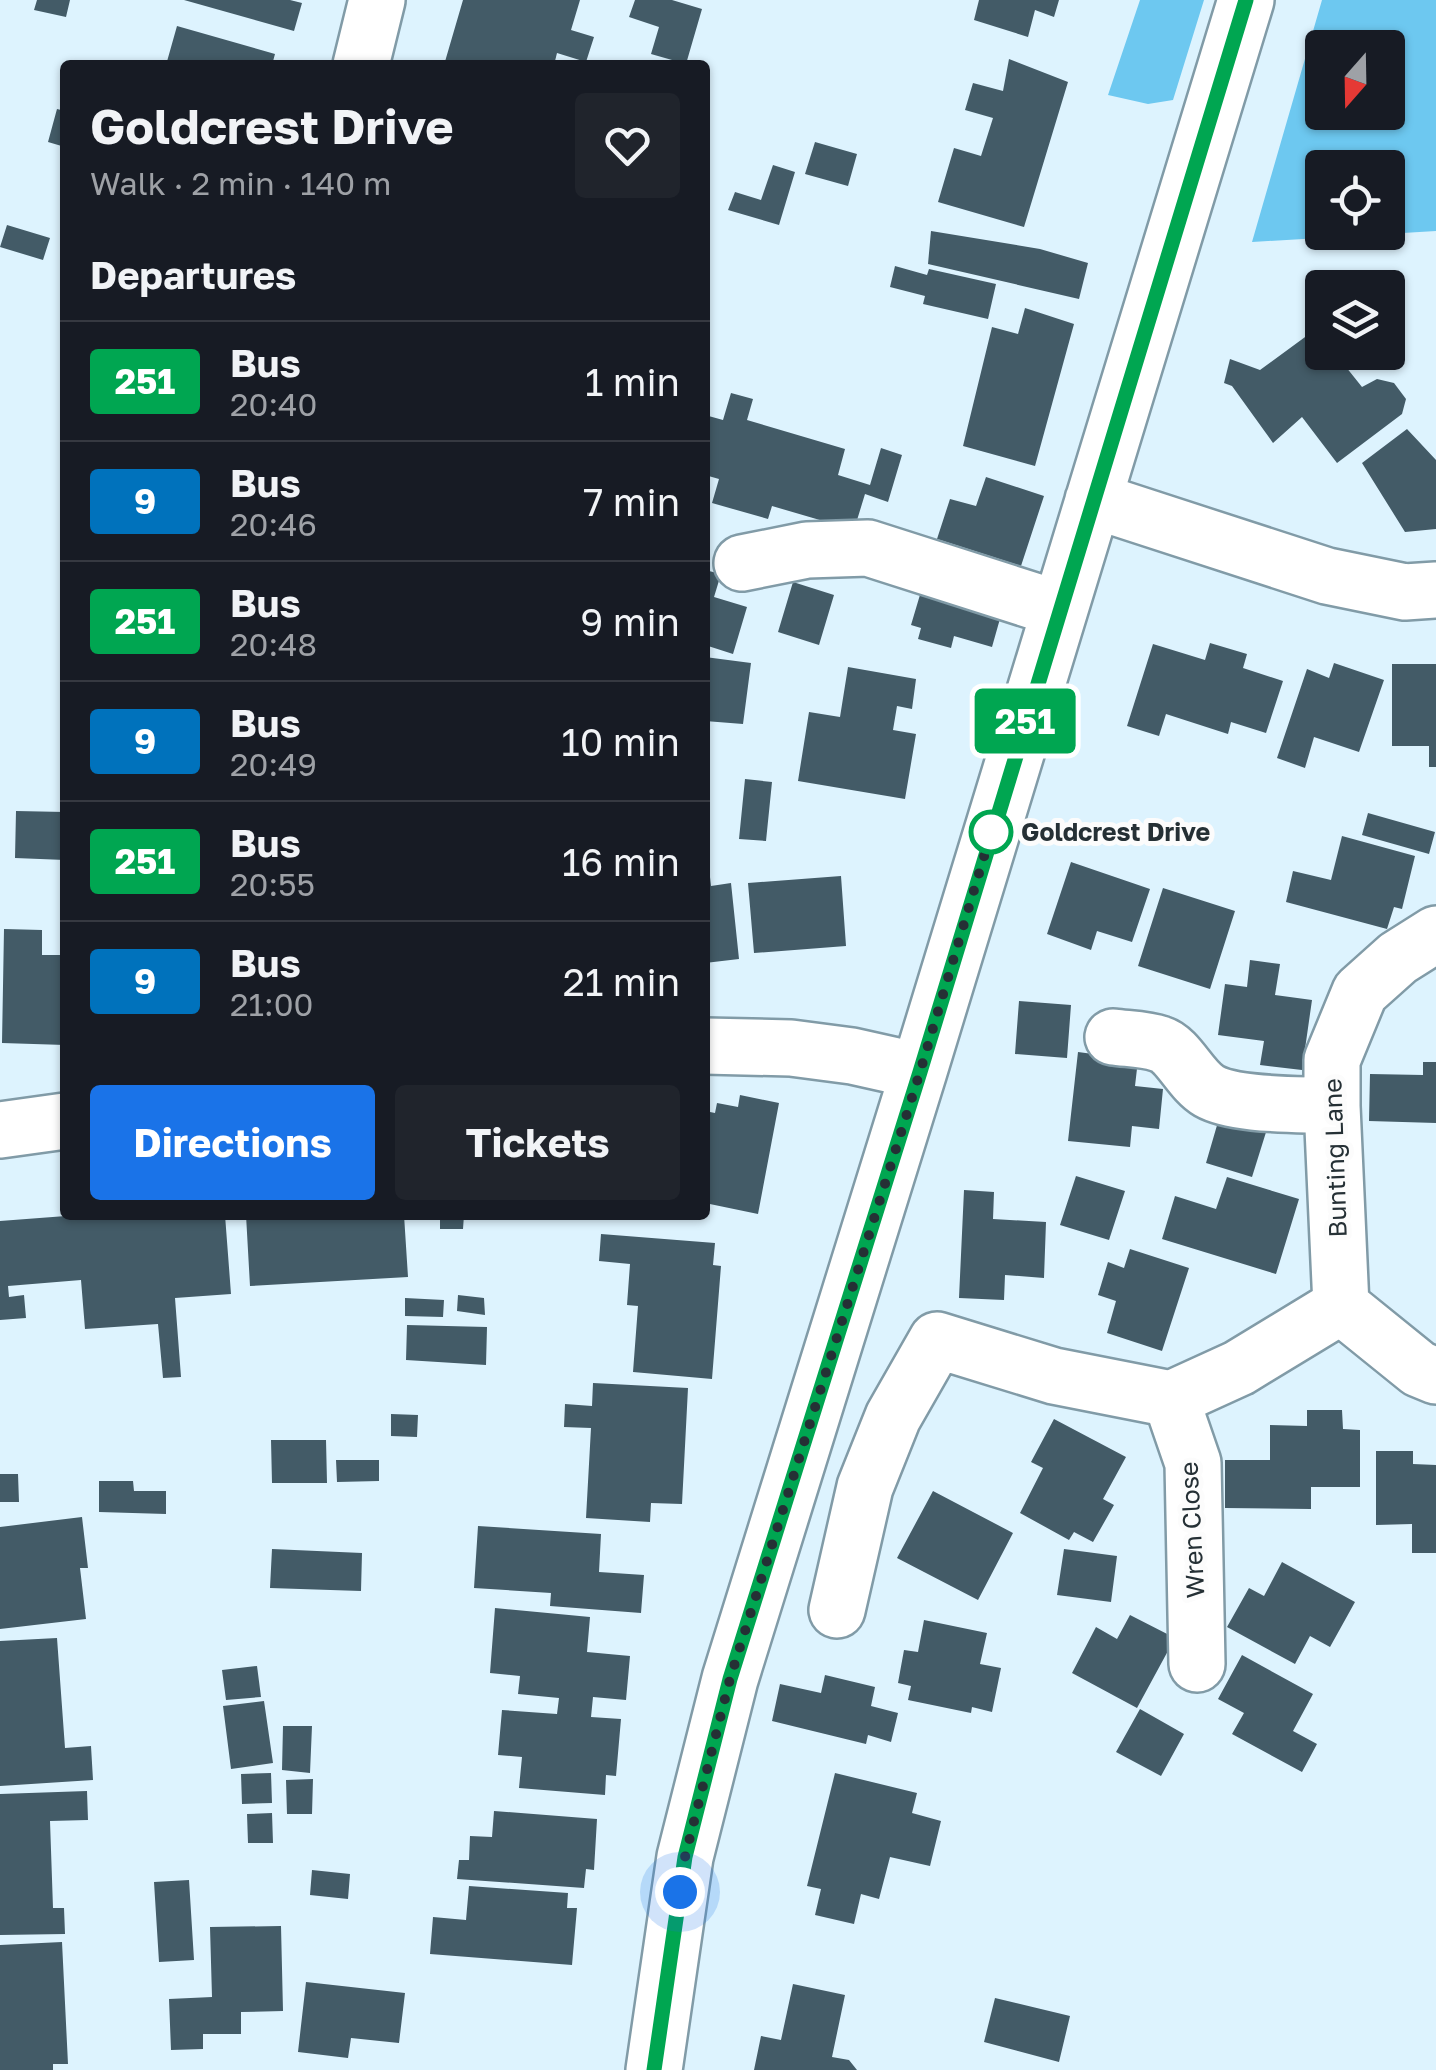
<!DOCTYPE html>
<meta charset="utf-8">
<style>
:root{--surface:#171b24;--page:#20242c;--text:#f1f3f6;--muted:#9ea1a6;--line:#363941;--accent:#1a73e8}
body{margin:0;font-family:"Golos Text",sans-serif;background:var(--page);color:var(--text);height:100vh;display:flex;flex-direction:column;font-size:38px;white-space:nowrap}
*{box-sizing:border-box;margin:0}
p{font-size:32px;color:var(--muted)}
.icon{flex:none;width:55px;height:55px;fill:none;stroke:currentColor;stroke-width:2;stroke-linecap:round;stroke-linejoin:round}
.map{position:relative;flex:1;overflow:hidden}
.details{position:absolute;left:60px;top:60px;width:650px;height:1160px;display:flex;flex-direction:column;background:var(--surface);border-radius:10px;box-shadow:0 2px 8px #0004}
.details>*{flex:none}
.badge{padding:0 20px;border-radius:8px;font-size:35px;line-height:65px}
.needle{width:65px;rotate:200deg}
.controls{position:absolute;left:1305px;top:30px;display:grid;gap:20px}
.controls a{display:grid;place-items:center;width:100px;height:100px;border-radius:10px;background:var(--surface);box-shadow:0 2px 8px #0004;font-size:50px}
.you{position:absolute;width:50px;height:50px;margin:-25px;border:8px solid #fff;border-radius:50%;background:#1a73e8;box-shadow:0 0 0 15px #1a73e833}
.map>.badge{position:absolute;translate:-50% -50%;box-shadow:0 0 0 5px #fff}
h2{padding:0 30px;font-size:38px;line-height:90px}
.round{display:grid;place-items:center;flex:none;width:105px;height:105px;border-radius:10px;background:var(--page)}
.head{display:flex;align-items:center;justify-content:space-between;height:170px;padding:0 30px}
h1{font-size:48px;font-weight:700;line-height:75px}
.primary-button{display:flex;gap:20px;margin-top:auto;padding:20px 30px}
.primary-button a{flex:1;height:115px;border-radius:10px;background:var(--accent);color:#fff;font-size:40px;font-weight:700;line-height:115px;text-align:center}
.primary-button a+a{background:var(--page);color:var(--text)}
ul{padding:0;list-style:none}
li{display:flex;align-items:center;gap:30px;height:120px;padding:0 30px;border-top:2px solid var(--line)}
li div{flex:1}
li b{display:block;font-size:38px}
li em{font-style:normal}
li .badge{min-width:110px;font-weight:700;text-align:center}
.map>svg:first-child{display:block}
.green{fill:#6dc8f0;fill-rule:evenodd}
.building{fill:#435b67}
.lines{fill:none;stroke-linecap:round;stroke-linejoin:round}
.minor-casing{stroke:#819ba7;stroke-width:60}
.minor{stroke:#fff;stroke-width:55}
.line-casing{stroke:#fff;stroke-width:22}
.line{stroke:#00a651;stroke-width:15}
.walk{stroke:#253035;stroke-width:10;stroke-dasharray:0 18}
.stop-dot{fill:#fff;stroke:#00a651;stroke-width:5}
.labels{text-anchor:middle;stroke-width:10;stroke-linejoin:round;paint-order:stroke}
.stop-label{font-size:25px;font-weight:bold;fill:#253035;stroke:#fcfcfc;text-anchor:start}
.street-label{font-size:25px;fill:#253035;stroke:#fcfcfc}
</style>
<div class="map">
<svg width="1436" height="2070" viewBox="0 0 1436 2070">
<rect width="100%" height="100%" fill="#ddf3fe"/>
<path class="green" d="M1140,0H1204L1173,100L1148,104L1108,95Z
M1322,0H1436V231L1252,242ZM1322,48H1388V112H1322ZM1322,168H1388V232H1322Z"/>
<path class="building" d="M37,0H70L66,17L34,10Z
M184,0H290L302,3L294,31Z
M463,0H580L571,30L594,37L586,62L557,53L554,65H444Z
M635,0H672L702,9L686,64L651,54L659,27L629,17Z
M979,0H1059L1054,17L1035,10L1028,37L974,20Z
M177,26L275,54L272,65H166Z
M1009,59L1068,82L1024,227L938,202L954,148L981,156L993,118L965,110L973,83L1003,91Z
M57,109L65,111V147L48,142Z
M815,142L857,154L848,186L805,174Z
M773,165L795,172L779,225L728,210L735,192L761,200Z
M7,225L50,238L43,260L0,247Z
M931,231L1040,249L1088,263L1079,299L928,264Z
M895,266L927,275L929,269L996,284L988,319L923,304L925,296L890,287Z
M1025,308L1074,324L1035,466L963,446L992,327L1018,334Z
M1316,329L1322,338V352H1334L1362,387L1377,379L1394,383L1406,399L1402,414L1337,463L1302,417L1273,443L1232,386L1224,383L1230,359L1260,370Z
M731,393L753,399L747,420L845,449L838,475L870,485L881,448L902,455L888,502L865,494L854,530L772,506L768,519L712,503L719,479L705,475V415L723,420Z
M1407,429L1436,460V529L1405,532L1362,463Z
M986,477L1044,496L1021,566L937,539L950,499L976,506Z
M705,570L721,574L714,597L747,607L733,654L705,645Z
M925,578L1005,601L992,647L954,636L951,648L918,639L921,628L911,625Z
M793,582L834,595L819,645L778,632Z
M1210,643L1247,654L1243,668L1283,681L1266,733L1231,722L1228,734L1166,714L1159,736L1127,726L1153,644L1205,660Z
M705,657L751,663L743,724L705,721Z
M1334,663L1384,680L1359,752L1314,737L1305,768L1277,758L1307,669L1329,678Z
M1392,664H1436V767H1429V746H1392Z
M848,667L916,679L912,709L897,706L893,730L916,734L905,799L798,781L809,712L840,717Z
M745,779L772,782L766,841L739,839Z
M16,811L65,812V860L15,858Z
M1368,813L1435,832L1429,854L1362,835Z
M1342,836L1415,856L1402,909L1394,907L1387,929L1286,902L1293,871L1331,880Z
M1071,862L1150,889L1132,942L1097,931L1091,950L1047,934Z
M705,868H709L711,886L731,883L739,959L705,963Z
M841,876L846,946L754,953L748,883Z
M1163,888L1235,911L1210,989L1138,966Z
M4,929L42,930V955H65V1045L2,1043Z
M1250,960L1280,964L1275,995L1312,1000L1302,1070L1260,1065L1264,1041L1218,1035L1225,984L1247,987Z
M1019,1001L1071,1005L1067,1058L1015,1054Z
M1078,1052L1138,1060L1135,1086L1163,1089L1159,1129L1132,1126L1130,1147L1068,1141Z
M1423,1062H1436V1123L1369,1121L1370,1074L1423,1075Z
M740,1095L779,1103L758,1214L705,1203V1111L715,1113L717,1103L738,1107Z
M1220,1115L1267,1129L1252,1177L1206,1163Z
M1076,1176L1125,1191L1109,1240L1060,1225Z
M1227,1177L1299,1199L1276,1274L1162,1239L1175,1196L1216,1209Z
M964,1190L994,1192L993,1219L1046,1222L1044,1278L1005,1275L1004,1300L959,1298Z
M79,1215H225L231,1294L175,1298L181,1377L163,1378L158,1324L85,1329L81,1280L8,1286L9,1297L24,1295L26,1318L0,1320V1221Z
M246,1215H404L408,1277L250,1286Z
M440,1215H464L463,1229H440Z
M601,1234L715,1243L713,1265L721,1266L712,1379L633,1372L638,1306L627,1305L630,1264L599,1261Z
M1130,1249L1189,1268L1162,1351L1107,1333L1116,1301L1098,1295L1108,1262L1124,1268Z
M458,1295L484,1298L485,1315L457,1311Z
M405,1298L444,1300L443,1317L405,1316Z
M407,1325L487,1327L486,1365L406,1360Z
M593,1383L688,1388L682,1504L651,1503L650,1522L586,1518L591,1428L564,1427L565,1404L592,1406Z
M1307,1410H1342L1343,1429L1360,1430V1487H1311V1509L1225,1508V1460H1270V1425L1307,1426Z
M391,1414L418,1415L417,1437L391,1436Z
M1054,1419L1126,1457L1103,1499L1114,1505L1093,1542L1074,1532L1069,1540L1020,1513L1043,1468L1031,1462Z
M271,1440H326L327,1483H272Z
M1376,1451H1413V1464L1436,1465V1553H1412V1524L1376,1525Z
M336,1460H379V1481L337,1482Z
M0,1474H18L19,1502H0Z
M99,1481H133L134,1491H166V1514L99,1512Z
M933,1491L1013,1533L978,1600L897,1558Z
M82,1517L88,1568H80L86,1619L0,1629V1527Z
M478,1526L601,1534L599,1572L644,1575L641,1613L550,1606L551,1593L474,1588Z
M272,1549L362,1553L361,1591L270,1588Z
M1064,1549L1117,1556L1111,1602L1057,1595Z
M1282,1562L1355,1602L1330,1647L1310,1636L1295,1664L1227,1627L1249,1588L1264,1596Z
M495,1608L590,1617L587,1652L630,1656L626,1700L593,1697L591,1717L621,1719L616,1776L606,1775L605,1795L519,1788L522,1757L498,1755L502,1710L557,1714L559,1698L518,1694L520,1676L490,1673Z
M1130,1615L1175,1638L1137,1708L1072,1673L1096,1627L1117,1639Z
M924,1620L987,1633L980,1664L1001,1668L992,1712L972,1707L971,1713L908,1700L911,1686L898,1683L904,1650L918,1652Z
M57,1638L65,1748L91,1746L93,1780L0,1786V1641Z
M1242,1655L1313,1694L1293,1731L1317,1744L1302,1772L1232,1734L1244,1713L1218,1699Z
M257,1666L261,1697L226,1700L222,1670Z
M825,1675L875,1687L871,1706L898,1713L891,1742L868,1735L866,1744L772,1721L780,1684L821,1693Z
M264,1701L273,1763L231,1769L223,1706Z
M1140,1709L1184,1734L1161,1776L1116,1752Z
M283,1726H312L310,1773L282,1770Z
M271,1773L272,1803L242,1804L241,1774Z
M835,1773L917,1793L912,1813L941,1821L930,1866L890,1857L879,1899L861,1894L854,1924L815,1915L821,1889L807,1886Z
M313,1779L312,1814H287L286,1780Z
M87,1791L88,1820L50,1821L53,1908H64L65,1934L0,1935V1794Z
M494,1811L597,1819L594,1870L586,1869L584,1888L457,1879L459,1860H469L470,1836L492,1837Z
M272,1813L273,1843H248L247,1814Z
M312,1870L350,1874L348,1899L310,1895Z
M189,1880L194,1960L159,1962L154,1882Z
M469,1886L568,1893L567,1908H577L572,1965L430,1954L433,1917L466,1920Z
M281,1926L283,2011L241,2012V2034H203V2049L171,2050L169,1999L212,1997L210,1927Z
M62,1942L68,2064H53V2070H0V1945Z
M306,1982L405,1993L399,2043L351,2038L348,2058L298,2052Z
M793,1984L845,1995L832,2057L849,2060L857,2070H754L761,2036L781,2040Z
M995,1998L1070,2016L1059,2062L984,2042Z"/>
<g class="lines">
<g class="minor-casing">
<path id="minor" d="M361,65L377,0
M1093,500L1327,576L1405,592L1436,590
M742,563L807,550L868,548L1059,609
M1436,934L1398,958L1360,992L1332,1060V1106L1341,1306L1419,1369L1436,1376
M1113,1037C1128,1039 1146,1039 1160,1044C1179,1050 1190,1080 1209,1091C1235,1106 1300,1104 1332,1106
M705,1046L791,1048L852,1056L919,1071
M0,1130L65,1121
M1171,1399L1193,1463L1197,1664
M837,1610L865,1487L893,1417L937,1340L1054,1376L1171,1399L1239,1368L1341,1306
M654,2070L685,1857L730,1679L919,1071L1246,0"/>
</g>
<use href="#minor" class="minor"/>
</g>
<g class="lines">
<g class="line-casing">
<path id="line" d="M654,2070L685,1857L730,1679L920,1072L1246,0"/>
</g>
<use href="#line" class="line"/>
<path class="walk" d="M680,1892L685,1857L730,1679L920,1072L994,823L991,832"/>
</g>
<circle class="stop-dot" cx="991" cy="832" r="20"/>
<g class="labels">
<g class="stop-label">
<text x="1021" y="841">Goldcrest Drive</text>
</g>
<g class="street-label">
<text transform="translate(1335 1158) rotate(-92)" y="9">Bunting Lane</text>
<text transform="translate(1192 1530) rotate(-93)" y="9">Wren Close</text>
</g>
</g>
</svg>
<div class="controls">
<a><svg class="needle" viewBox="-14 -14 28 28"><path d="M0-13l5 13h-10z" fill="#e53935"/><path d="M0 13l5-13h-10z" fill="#9ea1a6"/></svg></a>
<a><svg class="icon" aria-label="locate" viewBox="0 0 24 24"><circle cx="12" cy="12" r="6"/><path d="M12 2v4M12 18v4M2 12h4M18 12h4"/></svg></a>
<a><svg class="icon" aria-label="layers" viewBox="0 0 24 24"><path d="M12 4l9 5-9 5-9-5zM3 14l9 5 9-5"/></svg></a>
</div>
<div class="you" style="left:680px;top:1892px"></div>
<b class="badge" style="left:1025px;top:721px;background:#00a651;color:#fff">251</b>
<section class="details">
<div class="head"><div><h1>Goldcrest Drive</h1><p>Walk · 2 min · 140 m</p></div><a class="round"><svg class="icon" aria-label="heart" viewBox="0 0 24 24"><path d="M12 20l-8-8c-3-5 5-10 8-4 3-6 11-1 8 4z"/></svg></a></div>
<h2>Departures</h2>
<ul>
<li><span class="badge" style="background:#00a651;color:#fff">251</span><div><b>Bus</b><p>20:40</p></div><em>1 min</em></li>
<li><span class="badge" style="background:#0072bc;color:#fff">9</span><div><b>Bus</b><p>20:46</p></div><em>7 min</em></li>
<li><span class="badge" style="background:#00a651;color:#fff">251</span><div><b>Bus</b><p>20:48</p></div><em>9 min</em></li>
<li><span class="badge" style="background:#0072bc;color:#fff">9</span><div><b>Bus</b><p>20:49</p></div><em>10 min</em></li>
<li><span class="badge" style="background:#00a651;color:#fff">251</span><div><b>Bus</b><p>20:55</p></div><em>16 min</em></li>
<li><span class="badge" style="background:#0072bc;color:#fff">9</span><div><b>Bus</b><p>21:00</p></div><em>21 min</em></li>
</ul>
<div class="primary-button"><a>Directions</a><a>Tickets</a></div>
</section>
</div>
